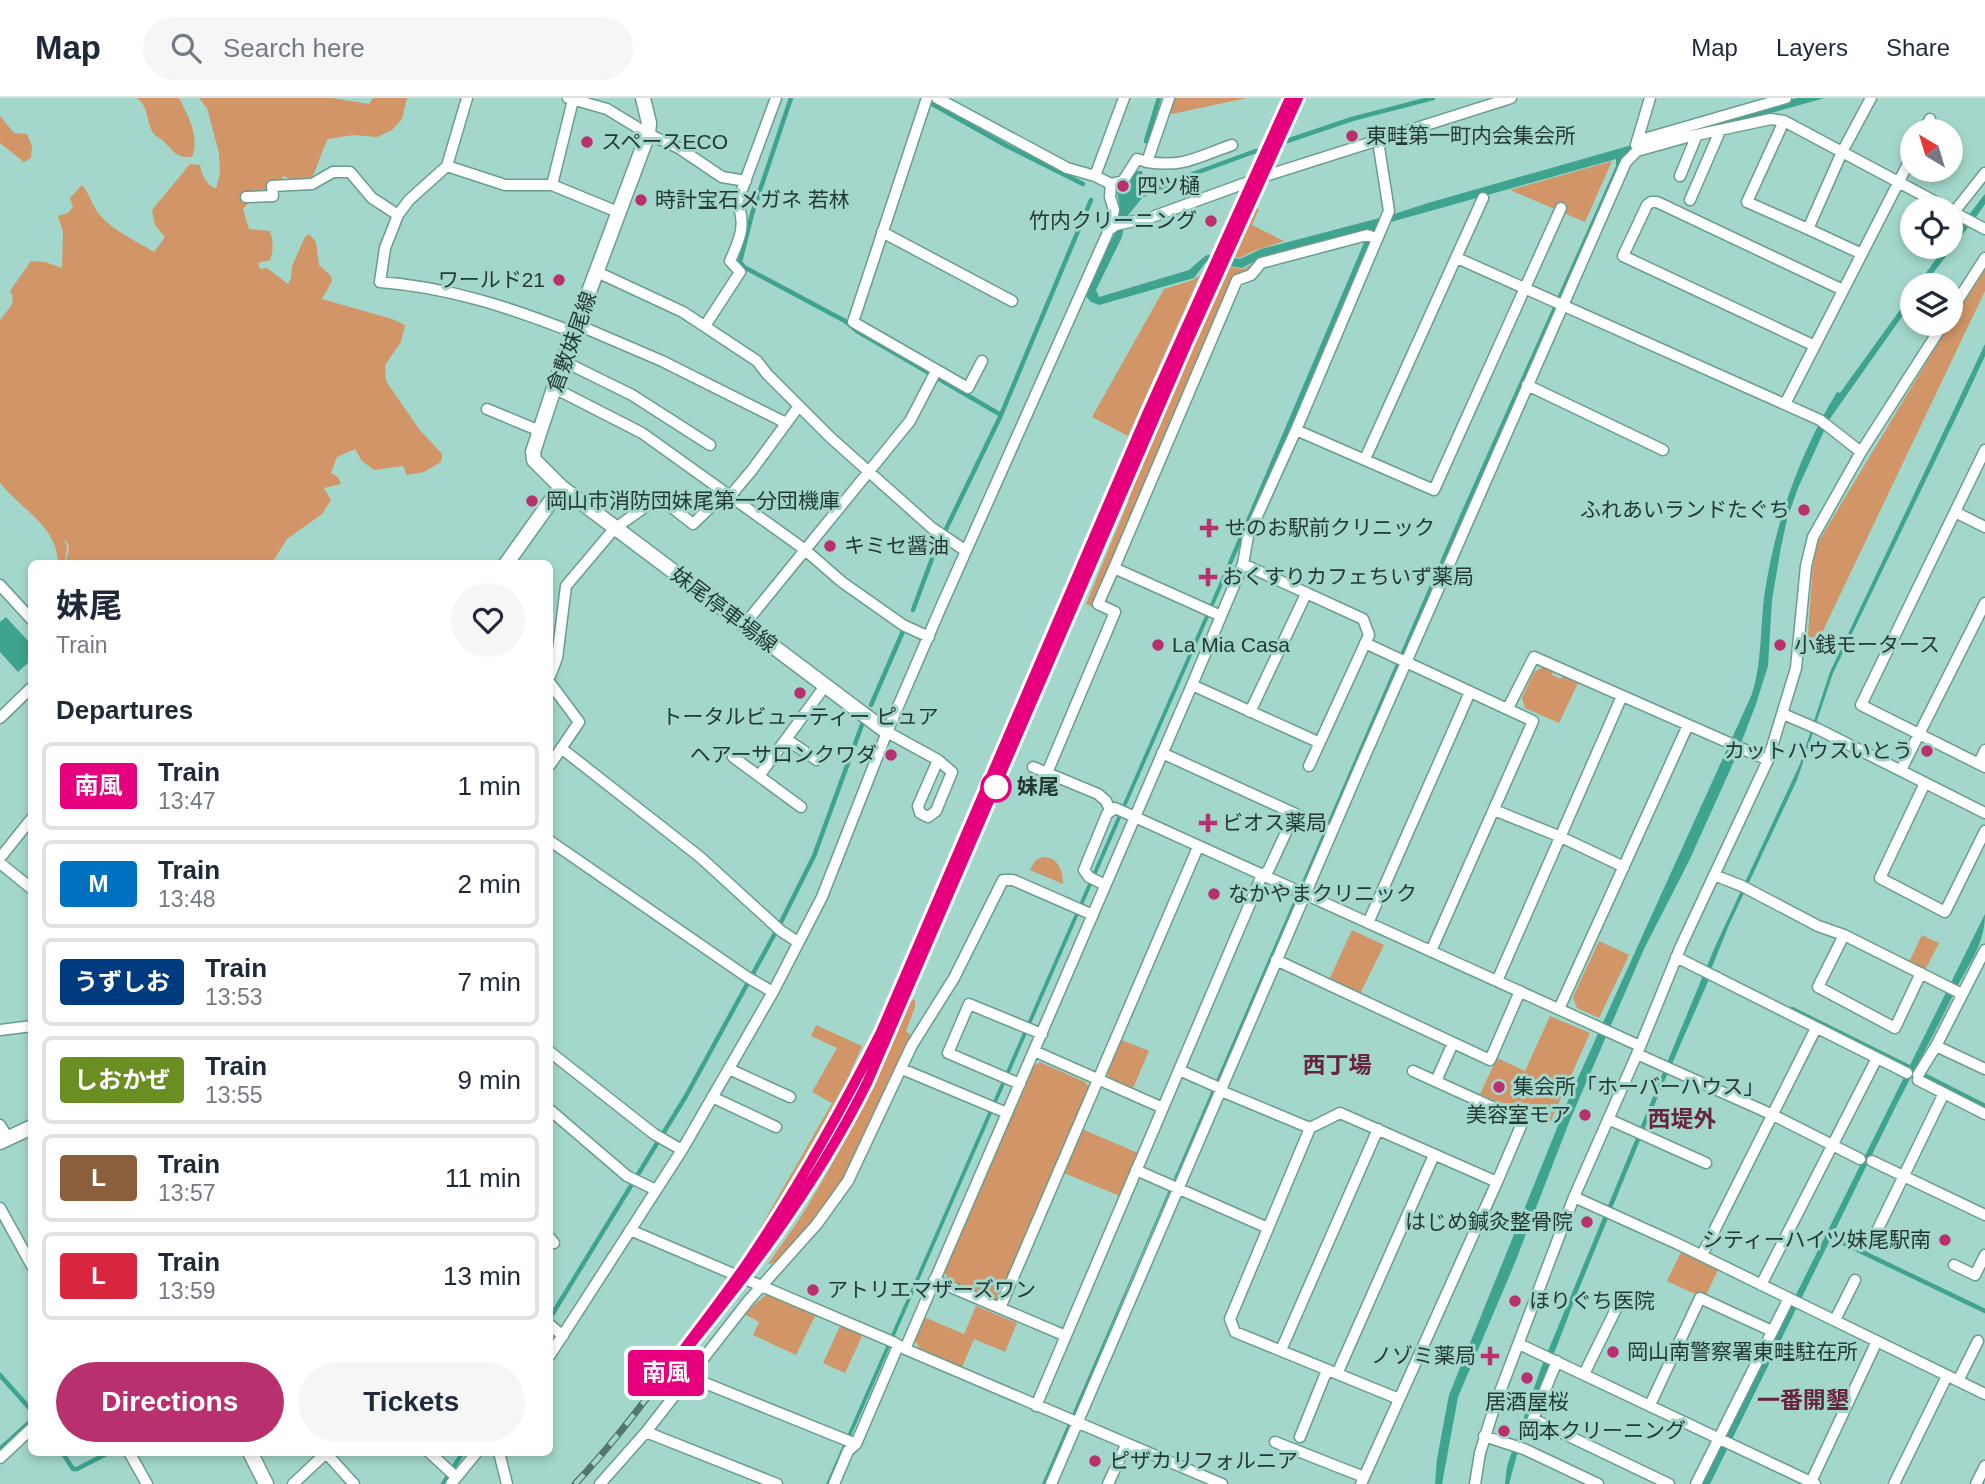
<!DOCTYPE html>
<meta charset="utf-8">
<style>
:root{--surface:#fff;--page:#f6f6f7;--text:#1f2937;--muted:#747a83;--line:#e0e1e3;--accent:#b9306e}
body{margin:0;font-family:Helvetica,"Noto Sans JP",sans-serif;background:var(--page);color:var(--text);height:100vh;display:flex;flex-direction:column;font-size:26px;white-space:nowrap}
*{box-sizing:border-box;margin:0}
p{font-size:23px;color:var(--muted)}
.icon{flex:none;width:38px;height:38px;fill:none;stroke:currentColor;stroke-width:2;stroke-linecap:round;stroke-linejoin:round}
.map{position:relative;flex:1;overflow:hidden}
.side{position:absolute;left:28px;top:462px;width:525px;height:896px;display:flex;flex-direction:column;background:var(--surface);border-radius:10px;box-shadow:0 4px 10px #0003}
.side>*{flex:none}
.badge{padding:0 14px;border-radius:5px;font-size:24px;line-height:46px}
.needle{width:46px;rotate:322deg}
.fabs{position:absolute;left:1900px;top:21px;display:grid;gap:14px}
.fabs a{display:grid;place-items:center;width:63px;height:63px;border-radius:50%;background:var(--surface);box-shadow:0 4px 10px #0003;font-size:35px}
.map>.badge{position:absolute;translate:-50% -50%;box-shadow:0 0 0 4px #fff}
h2{padding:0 28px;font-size:26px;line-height:63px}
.round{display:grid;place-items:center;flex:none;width:74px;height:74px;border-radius:37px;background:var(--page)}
.summary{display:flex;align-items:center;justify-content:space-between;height:119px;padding:0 28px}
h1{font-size:33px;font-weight:700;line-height:52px}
.action{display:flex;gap:14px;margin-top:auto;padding:14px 28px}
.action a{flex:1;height:80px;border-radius:42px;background:var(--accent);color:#fff;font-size:28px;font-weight:700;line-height:80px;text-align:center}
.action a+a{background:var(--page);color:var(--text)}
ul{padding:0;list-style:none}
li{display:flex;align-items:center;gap:21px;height:88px;margin:0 14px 10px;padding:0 14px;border:4px solid var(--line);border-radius:10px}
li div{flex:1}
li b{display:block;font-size:26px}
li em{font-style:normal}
li .badge{min-width:77px;font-weight:700;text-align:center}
header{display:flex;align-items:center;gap:42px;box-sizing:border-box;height:98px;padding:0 35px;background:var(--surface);border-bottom:2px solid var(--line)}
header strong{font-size:33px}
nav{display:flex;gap:38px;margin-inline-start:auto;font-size:24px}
.search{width:490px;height:63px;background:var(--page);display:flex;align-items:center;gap:18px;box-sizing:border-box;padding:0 24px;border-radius:38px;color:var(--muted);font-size:26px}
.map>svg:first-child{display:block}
.green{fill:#d19567}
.water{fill:#3ea38f}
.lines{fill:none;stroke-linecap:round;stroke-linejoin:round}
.stream{stroke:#3ea38f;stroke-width:4.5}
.minor-casing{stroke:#6a9c90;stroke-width:13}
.secondary-casing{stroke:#6a9c90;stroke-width:17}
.minor{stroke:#fff;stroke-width:10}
.secondary{stroke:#fff;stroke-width:14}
.rail-casing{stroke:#54756e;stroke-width:7}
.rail{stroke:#a3d7cb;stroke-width:4.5;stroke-dasharray:13;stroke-linecap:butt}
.line-casing{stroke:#fff;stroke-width:16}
.line{stroke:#e6007e;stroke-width:10}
.poi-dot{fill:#b9306e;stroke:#a3d7cb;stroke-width:2.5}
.stop-dot{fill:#fff;stroke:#e6007e;stroke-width:3.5}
.labels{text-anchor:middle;stroke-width:6;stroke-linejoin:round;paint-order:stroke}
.poi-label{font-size:21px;fill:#243934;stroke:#a3d7cb;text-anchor:start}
.street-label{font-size:21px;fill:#243934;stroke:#a3d7cb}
.stop-label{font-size:21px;font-weight:bold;fill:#243934;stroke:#a3d7cb;text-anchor:start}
.neighbourhood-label{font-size:23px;font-weight:bold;fill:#672440;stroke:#a3d7cb}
</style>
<header>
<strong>Map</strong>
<div class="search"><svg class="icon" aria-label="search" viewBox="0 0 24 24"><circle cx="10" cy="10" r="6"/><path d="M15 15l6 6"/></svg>Search here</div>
<nav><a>Map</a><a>Layers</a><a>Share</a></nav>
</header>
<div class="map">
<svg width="1985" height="1386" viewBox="0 0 1985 1386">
<rect width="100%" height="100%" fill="#a3d7cb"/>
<path class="green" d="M136,0H179C188,17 200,40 192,59C174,60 174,52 163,43C161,41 156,38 154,36C145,24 150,8 136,0Z
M199,0H332L369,6L373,0H407L402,21L392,32L377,39L354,37L328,41C320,55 318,70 310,83H296L283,78L271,104L250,103L243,111L249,131L270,133C273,142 274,153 270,162L258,165L260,171L267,170L288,186L291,180L292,168L305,139L309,136L316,144L319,167L331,178L332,183L322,201L392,221L405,227L401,244L385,267L386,283L419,331L442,356L441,364L424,374L407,377L403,368L374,372L362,363L355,351L337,359L331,375L338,379L341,386L324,390L331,402L322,416L287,441L272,465H66L69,448L64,440L67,449L65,465H58C57,428 22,412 0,385V222C7,211 18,206 10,193L31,163L45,164L62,170L63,134L58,118L68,115L73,109L70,100L82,87C90,96 91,106 99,116C112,132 136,143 154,154L165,139L155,127L152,112L190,66L200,67C202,78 206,86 216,91L220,75L219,55L207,10Z
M1173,0H1247L1167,17Z
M0,18L14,35L27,36L32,48L31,60L24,64L0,45Z
M1612,63L1585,124L1510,92Z
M1253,109L1259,111L1252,127L1284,143L1251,154L1240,160L1232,158Z
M1258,163L1251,170L1232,180L1093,509L1086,506L1129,402L1124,399L1226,168L1243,171Z
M1985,167V193L1818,543L1807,551L1814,451Z
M1200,177L1128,338L1092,319L1164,191L1193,182Z
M1543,569L1553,573L1552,577L1561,581L1563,578L1578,585L1559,625L1525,610L1522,600L1534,574Z
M1042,759C1058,758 1063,773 1063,786L1030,772L1035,763Z
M1352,832L1384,847L1360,896L1329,882Z
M1922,837L1939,845L1925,872L1909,864Z
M1599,843L1629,857L1599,920L1577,910L1573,899Z
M908,901L915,902V909L906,933L913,939L845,1081L822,1112L774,1165L768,1166C783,1144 800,1122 813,1099C851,1036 881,969 908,901Z
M1550,918L1590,935L1549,1027L1480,996L1497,960L1525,973Z
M816,927L862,948L850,975L854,979L794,1083L747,1153L832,1005L812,994L837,950L811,938Z
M1119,941L1149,953L1133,990L1110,980L1106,974Z
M1040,964L1085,984L1089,990L1001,1198L995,1202L949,1183L944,1173L1032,969Z
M1082,1031L1138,1055L1120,1098L1064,1075Z
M1681,1154L1718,1172L1706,1197L1699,1194L1697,1197L1667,1183Z
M767,1196L816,1216L796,1257L753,1237L759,1224L744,1216Z
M976,1208L1017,1225L1005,1254L974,1241L962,1269L920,1251L914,1241L924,1219L964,1236Z
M841,1226L863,1236L845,1275L823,1265Z"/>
<path class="water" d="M1797,0H1825L1631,54C1460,418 1304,789 1142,1157C1109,1233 1079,1310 1046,1386H1042L1461,415L1616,68V61L1380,127L830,1386H826L1212,502L1369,133L1261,160L1242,170L1206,164L1194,180L1099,207L1091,204L1085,197L1108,144L1114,138L1120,111L1117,93L1124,92L1136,73H1142L1144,86L1158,87L1172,81L1173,87L1154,94L1142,100L1125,121L1122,139L1096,192L1099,199L1189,172L1205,158L1212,156L1240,161L1261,151L1391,117L1428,105Z
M1985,96V106L1976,119L1924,187H1917L1945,149H1951V140Z
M1913,194V203L1829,322L1798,390L1787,421L1781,449L1772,502L1768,568L1756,606L1735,661L1690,761L1644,851L1570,1022L1514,1167L1458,1299L1442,1386H1435L1437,1361L1449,1297L1572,993L1752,596C1762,564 1760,533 1764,500C1774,428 1799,356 1837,294L1840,295Z
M1985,246V258L1964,303L1833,575L1797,682L1729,827L1712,869L1710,879L1661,991L1576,1198L1521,1342L1509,1386H1505L1507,1368L1541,1270L1714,851L1800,666L1830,574Z
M6,519L31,546V562L18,574L0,554V524Z
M1985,816C1985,845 1969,866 1956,891C1937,931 1916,969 1896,1008L1710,1386H1702Z"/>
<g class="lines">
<path class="stream" d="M791,0L752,116L740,164L744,169L845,223L857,233L1001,317
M927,3L1005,47L1083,86
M1146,43L1159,0
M1287,43L1352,21L1433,0
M1168,85L1256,53
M913,512L933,458L1001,317L1091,102
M871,607L904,531
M1792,911L1913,971
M1920,975L1985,1008
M1837,1142L1985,1213
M550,1220L686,998L779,828L814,758L863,624
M0,1277L32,1313
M0,1351L32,1322
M62,1354L73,1371H77L110,1354
M443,1386L463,1354"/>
<g class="minor-casing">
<path id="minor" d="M467,0L447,68L409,102L398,117L385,150L380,184C448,189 512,210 575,235
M568,0L607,11L648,36L679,50L722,79L746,83
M927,0L853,224L968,290L982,263
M937,0L1067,70L1095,78L1111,86L1110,99L1114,112L1109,132L1116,127L1152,119L1262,79L1511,0
M1784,23L1747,104L1808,131L1842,54L1871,0
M1924,33L1930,21
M1637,43L1786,0
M1636,47L1650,0
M1147,64C1185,70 1199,58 1232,47
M447,68L505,87H552L618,114
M1095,78L1124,0
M1680,78L1696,39
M1111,86L1123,83L1137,61L1147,64L1169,0
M552,87L573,2
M246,99L273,98L272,88L312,86L333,74H350L372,100L398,117
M1690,102L1720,33
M1951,113L1985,131
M1954,114L1985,75
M1808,131L1862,156
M882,134L1012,203
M1457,160L1820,322L1861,354
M597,174L683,214L757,263L767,276L831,340L932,430L966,453
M1951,213L1985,160
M578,227L662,263L786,325
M705,228L740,174L730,163C739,143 747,126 737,105L776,0
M1815,248L1623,158L1647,107L1651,104H1657L1843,192
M563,263L632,297L710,347
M1527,287L1663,352
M554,290L642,335L804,451L842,484L903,527L929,539
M1785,306L1913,56
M487,311L540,333
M1296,332L1434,392L1561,110
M1985,352L1861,607L1985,669
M1365,361L1483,100
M1955,414L1985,429
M1243,466L1363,521L1369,537L1309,668
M0,487L32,522
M1221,518L1114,470L1237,182L1251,177L1261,165L1367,137L1376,140
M744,527L910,323L936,273
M1365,545L1533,623L1431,853
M550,578L557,560L566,488L614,431L648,407L665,404L693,426L720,400L731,397L752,372L799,308
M550,585L579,624L550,667
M1192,587L1318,644
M1508,610L1534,559L1768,662
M1250,614L1306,496
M1783,616L1818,631L1985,715
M0,620L32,589
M887,634L938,662L952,674L936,713L928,719L920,715L918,708L938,662
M786,641L817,662
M561,650L700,759L781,833L798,844
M1162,655L1324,729
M733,659L801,709
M1979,665L1985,652
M1033,669L1098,696L1106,703L1110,712
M1901,672L1985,505
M1047,675L1115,514L1098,506L1114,470
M759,678L825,588
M1925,685L1880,780L1945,814L1985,733
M1494,712L1561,739L1624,769
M550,743L747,879L773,894
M0,760L32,720
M0,765L32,791
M1714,777L1742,788L1818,828L1844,837L1962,896
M1105,787L1089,779L1084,772L1107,716L1115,710L1640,948
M1368,825L1470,594
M1844,837L1818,889L1895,930L1921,875
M1676,859L1907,975
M1276,862L1490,962L1520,893
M1497,883L1622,598
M1559,911L1688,627
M0,932L32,928
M1936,948L1985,971
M1034,953L1163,1010
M550,954L654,1036L682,1052
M1637,956L1773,1017L1860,1061
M729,971L790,999
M902,971L1007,1015
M1179,972L1222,991
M1413,973L1523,1023L1497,1084
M1918,977L1936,948L1985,852
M1918,982L1985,1016
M1436,983L1453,945
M1020,986L948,955L969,906L1042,936
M1221,993L1310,1030
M712,999L776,1029
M550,1012L627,1078L656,1092
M1608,1021L1706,1065
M0,1027L8,1040
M1872,1063L1985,1117
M1136,1072L1268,1130
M1574,1099L1678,1146L1985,1296
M0,1110L32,1168
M630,1132L893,1244L905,1251L1222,1386
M1876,1135L1944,995
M550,1140L554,1145
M1702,1157L1816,930
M1954,1167L1975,1177L1985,1157
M934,1182L1066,1238
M1761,1187L1877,960
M1000,1210L1198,749
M1835,1222L1855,1182
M550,1227L563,1238
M1519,1246L1815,1386
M905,1251L1192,587L1243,466L1248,438L1296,332L1389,113L1378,43
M1281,1252L1378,1031
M550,1257L682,1052L773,894L822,799L887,634L941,509L1109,132
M1557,1263L1533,1321L1669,1386
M1337,1276L1434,1057
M1584,1276L1616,1211
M690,1279L856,1346
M1958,1283L1978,1243
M1650,1307L1700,1200L1772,1233
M1036,1308L1260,782L1269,771L1294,717
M646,1334L777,1386
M1484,1338L1524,1351L1598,1386
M1300,1339L1327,1272
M1275,1344L1364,1379
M129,1354L147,1386
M429,1354L456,1379
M499,1354L507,1386
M0,1360L32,1330
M293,1386L326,1355L354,1386
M451,1386L477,1354
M600,1386L646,1334L749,1202L817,1126L848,1083L912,947L954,880L1003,782H1013L1093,817
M834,1386L848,1353L856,1346L898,1248
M1051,1386L1360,669L1626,64L1637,53L1687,39L1771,21L1784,23L1947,110
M1108,1386L1126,1347
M1361,1386L1497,1084L1340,1015L1310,1030L1230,1221L1235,1234L1399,1301
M1475,1386L1480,1355L1495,1307L1574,1099L1637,956L1681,848L1768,662L1796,570L1806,468L1813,439L1861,354L1943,226
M1696,1386L1789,1200
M1810,1386L1877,1243
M1894,1386L1947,1278
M1976,1386L1985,1368"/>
</g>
<g class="secondary-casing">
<path id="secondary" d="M643,0L649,25L648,36L563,263L533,354L534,362L561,389L887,634
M506,466L561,389
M0,1044L32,1029
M250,1354L266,1386"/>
</g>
<use href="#minor" class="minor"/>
<use href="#secondary" class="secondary"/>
<g class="rail-casing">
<path id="rail" d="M799,1103L820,1072L859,1000
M575,1386C613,1346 645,1302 679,1258C756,1156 823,1049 881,934L1110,401L1290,0"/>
</g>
<use href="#rail" class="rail"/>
</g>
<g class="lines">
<g class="line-casing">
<path id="line" d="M1290,0L1147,316L881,934C841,1013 799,1088 750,1161C723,1201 693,1238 665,1277C743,1183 812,1095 867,985L1187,245L1298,0"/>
</g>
<use href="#line" class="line"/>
</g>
<g class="poi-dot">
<circle cx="1352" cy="38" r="7"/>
<circle cx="587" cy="44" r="7"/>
<circle cx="1123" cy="88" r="7"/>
<circle cx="641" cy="102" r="7"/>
<circle cx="1211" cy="123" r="7"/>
<circle cx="559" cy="182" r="7"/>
<circle cx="532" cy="403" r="7"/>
<circle cx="1804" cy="412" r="7"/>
<path d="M1205.5 419.5h7v7h7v7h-7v7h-7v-7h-7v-7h7z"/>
<circle cx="830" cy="448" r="7"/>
<path d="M1204.5 468.5h7v7h7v7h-7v7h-7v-7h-7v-7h7z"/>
<circle cx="1158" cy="547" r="7"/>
<circle cx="1780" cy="547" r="7"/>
<circle cx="800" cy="595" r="7"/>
<circle cx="1927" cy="653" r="7"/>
<circle cx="891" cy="657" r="7"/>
<path d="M1204.5 714.5h7v7h7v7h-7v7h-7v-7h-7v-7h7z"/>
<circle cx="1214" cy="796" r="7"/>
<circle cx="1499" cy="989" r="7"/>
<circle cx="1585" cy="1017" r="7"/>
<circle cx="1587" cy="1124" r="7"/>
<circle cx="1945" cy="1142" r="7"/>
<circle cx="813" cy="1192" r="7"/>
<circle cx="1515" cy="1203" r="7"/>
<circle cx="1613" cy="1254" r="7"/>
<path d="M1486.5 1247.5h7v7h7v7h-7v7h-7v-7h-7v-7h7z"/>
<circle cx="1527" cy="1280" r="7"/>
<circle cx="1504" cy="1333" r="7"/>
<circle cx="1095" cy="1363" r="7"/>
</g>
<circle class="stop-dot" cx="996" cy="689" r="14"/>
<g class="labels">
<g class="poi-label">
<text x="1366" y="45">東畦第一町内会集会所</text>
<text x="601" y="51">スペースECO</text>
<text x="1137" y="95">四ツ樋</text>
<text x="655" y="109">時計宝石メガネ 若林</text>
<text x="1197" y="130" text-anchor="end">竹内クリーニング</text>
<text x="545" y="189" text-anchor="end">ワールド21</text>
<text x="546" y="410">岡山市消防団妹尾第一分団機庫</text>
<text x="1790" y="419" text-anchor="end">ふれあいランドたぐち</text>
<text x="1225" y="437">せのお駅前クリニック</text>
<text x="844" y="455">キミセ醤油</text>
<text x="1222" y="486">おくすりカフェちいず薬局</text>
<text x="1172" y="554">La Mia Casa</text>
<text x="1794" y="554">小銭モータース</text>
<text x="800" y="626" text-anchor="middle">トータルビューティー ピュア</text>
<text x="1913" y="660" text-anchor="end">カットハウスいとう</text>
<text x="877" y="664" text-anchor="end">ヘアーサロンクワダ</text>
<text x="1222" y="732">ビオス薬局</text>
<text x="1228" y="803">なかやまクリニック</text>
<text x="1513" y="996">集会所「ホーバーハウス」</text>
<text x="1571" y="1024" text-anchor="end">美容室モア</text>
<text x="1573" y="1131" text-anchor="end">はじめ鍼灸整骨院</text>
<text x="1931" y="1149" text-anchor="end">シティーハイツ妹尾駅南</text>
<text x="827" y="1199">アトリエマザーズワン</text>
<text x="1529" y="1210">ほりぐち医院</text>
<text x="1627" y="1261">岡山南警察署東畦駐在所</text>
<text x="1476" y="1265" text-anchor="end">ノゾミ薬局</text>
<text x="1527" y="1311" text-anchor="middle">居酒屋桜</text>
<text x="1518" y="1340">岡本クリーニング</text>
<text x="1109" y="1370">ピザカリフォルニア</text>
</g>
<g class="street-label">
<text transform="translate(572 244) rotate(-70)" y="7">倉敷妹尾線</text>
<text transform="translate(724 512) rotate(37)" y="7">妹尾停車場線</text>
</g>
<g class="stop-label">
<text x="1017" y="696">妹尾</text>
</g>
<g class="neighbourhood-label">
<text x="1337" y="975">西丁場</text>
<text x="1682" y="1029">西堤外</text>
<text x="1803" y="1310">一番開墾</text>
</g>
</g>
</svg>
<div class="fabs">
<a><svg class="needle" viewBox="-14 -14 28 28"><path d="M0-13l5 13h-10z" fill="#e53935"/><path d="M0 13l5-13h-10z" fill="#747a83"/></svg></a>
<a><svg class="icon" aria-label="locate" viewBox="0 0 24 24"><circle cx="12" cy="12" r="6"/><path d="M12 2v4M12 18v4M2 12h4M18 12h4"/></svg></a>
<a><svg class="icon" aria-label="layers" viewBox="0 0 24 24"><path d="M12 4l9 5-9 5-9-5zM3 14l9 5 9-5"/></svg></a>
</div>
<b class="badge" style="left:666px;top:1275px;background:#e6007e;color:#fff">南風</b>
<section class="side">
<div class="summary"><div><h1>妹尾</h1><p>Train</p></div><a class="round"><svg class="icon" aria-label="heart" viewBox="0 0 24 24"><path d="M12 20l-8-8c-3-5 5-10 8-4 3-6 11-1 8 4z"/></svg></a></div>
<h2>Departures</h2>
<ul>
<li><span class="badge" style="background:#e6007e;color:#fff">南風</span><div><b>Train</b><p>13:47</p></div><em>1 min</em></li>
<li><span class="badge" style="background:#0071be;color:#fff">M</span><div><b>Train</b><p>13:48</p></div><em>2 min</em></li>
<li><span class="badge" style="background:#003b80;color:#fff">うずしお</span><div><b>Train</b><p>13:53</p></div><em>7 min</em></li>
<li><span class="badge" style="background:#6b8e23;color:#fff">しおかぜ</span><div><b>Train</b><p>13:55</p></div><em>9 min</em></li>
<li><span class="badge" style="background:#8b5e3c;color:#fff">L</span><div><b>Train</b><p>13:57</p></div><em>11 min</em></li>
<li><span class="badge" style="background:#d7263d;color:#fff">L</span><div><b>Train</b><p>13:59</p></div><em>13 min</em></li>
</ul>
<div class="action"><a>Directions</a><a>Tickets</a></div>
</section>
</div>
